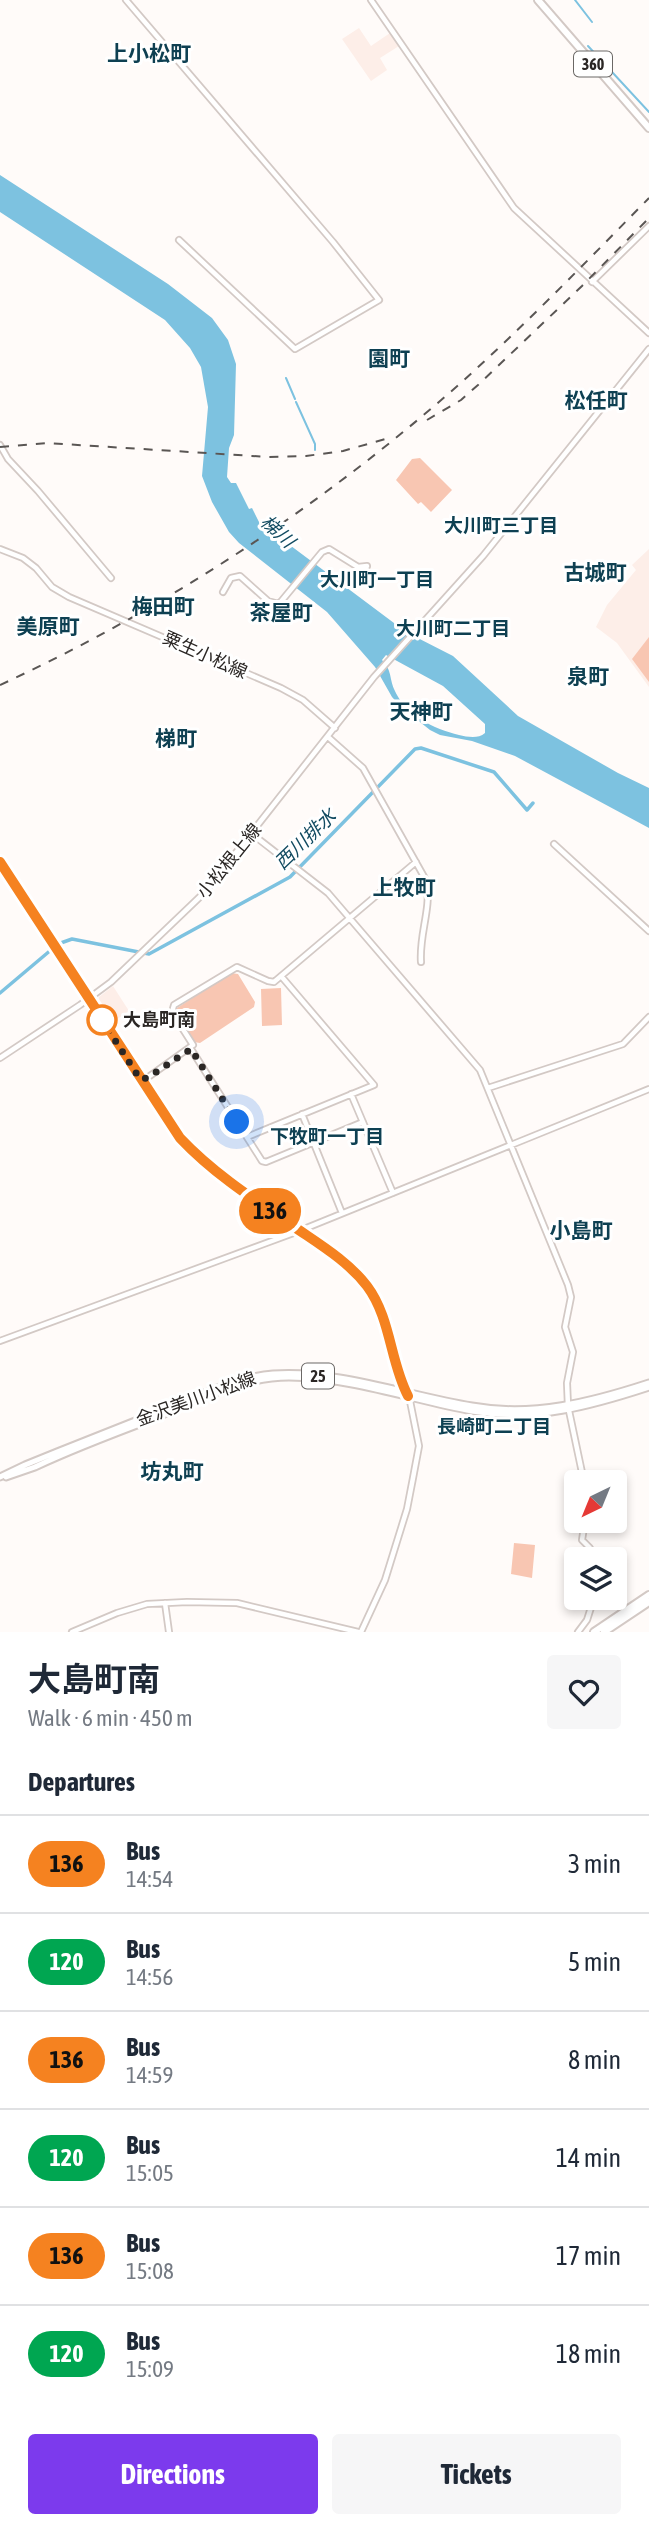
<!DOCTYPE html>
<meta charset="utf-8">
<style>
:root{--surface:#fff;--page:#f6f6f7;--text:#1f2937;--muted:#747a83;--line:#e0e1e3;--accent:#7c3aed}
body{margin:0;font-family:"Asap Condensed","Noto Sans JP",sans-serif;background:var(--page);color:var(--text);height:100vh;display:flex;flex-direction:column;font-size:26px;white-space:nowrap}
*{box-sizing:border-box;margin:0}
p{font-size:23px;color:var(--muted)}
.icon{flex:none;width:38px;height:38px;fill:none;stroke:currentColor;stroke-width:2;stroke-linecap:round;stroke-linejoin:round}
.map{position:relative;height:1632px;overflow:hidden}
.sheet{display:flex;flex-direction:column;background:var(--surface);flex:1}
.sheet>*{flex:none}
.badge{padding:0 14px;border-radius:23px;font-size:24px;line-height:46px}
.needle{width:46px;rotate:223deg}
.tools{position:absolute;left:564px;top:1470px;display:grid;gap:14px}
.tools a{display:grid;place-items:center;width:63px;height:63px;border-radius:7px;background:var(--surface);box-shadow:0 4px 10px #0003;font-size:35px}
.you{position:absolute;width:35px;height:35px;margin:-18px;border:5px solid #fff;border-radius:50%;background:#1a73e8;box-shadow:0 0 0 10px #1a73e833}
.map>.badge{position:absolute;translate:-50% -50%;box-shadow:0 0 0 4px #fff}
h2{padding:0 28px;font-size:26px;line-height:63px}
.round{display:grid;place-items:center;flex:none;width:74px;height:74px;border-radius:7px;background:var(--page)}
.head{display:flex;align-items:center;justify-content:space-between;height:119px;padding:0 28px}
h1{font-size:33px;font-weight:700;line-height:52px}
.cta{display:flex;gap:14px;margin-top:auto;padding:14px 28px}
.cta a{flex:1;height:80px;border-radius:7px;background:var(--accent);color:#fff;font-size:28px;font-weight:700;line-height:80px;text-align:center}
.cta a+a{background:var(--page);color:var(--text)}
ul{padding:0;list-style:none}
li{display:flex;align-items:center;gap:21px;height:98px;padding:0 28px;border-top:2px solid var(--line)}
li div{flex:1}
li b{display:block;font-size:26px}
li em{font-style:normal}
li .badge{min-width:77px;font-weight:700;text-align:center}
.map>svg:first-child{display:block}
.built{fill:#fdeee8}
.green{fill:#f8c6b2}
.water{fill:#7dc2e0;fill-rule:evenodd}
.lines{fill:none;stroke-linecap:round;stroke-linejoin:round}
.stream{stroke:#7dc2e0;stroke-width:2}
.canal{stroke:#7dc2e0;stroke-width:3.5}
.secondary-casing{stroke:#d3c9c5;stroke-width:8}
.primary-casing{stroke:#d3c9c5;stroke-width:9}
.highway-casing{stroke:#d3c9c5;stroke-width:10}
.secondary{stroke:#fff;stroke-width:4.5}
.primary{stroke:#fff;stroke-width:5}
.highway{stroke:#fff;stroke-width:6}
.rail{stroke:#5a5654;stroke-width:2;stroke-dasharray:9 9;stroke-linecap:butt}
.line-casing{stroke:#fff;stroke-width:16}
.line{stroke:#f58220;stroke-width:10}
.walk{stroke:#2b2725;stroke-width:7;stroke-dasharray:0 12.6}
.stop-dot{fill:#fff;stroke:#f58220;stroke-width:3.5}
.labels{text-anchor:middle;stroke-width:6;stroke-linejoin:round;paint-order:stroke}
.shield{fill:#fff;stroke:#6b6866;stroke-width:2}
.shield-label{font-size:16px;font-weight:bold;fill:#2b2725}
.street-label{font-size:18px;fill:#2b2725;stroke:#fff}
.stop-label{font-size:18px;font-weight:bold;fill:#2b2725;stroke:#fff;text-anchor:start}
.neighbourhood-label{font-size:19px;font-weight:bold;fill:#0e4052;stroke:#fff}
.water-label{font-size:19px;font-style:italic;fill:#124b61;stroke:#fff}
.quarter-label{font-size:21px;font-weight:bold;fill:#0e4052;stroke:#fff}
</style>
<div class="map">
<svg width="649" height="1632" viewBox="0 0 649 1632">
<rect width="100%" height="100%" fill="#fffbf9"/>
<path class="built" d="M359,28L371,46L390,33L399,46L380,58L387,70L371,81L342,39Z
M649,549V687L617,643L596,627L607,605L636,570L632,565Z
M113,986L129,1011L111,1023L98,1004L99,997Z"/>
<path class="green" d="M420,458L452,490L431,512L421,502L418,504L396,480L412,459Z
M649,637V682L632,659Z
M231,973L238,974L255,1002L254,1007L200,1043L194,1042L175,1012L177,1008Z
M281,988L282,1025L262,1026L261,989Z
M514,1543L535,1545L532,1578L511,1574Z"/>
<path class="water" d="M0,175L168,284L212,318L228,340L236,364L234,435L229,448L227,477L231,483H236L249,509L252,508L259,522L406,632L453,656L518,716L618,773L649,788V828L515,756L472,741L440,735L430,730L401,707L392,697L375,667L327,612L239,543L229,532L212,502L202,476L208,407L201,367L190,348L165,320L0,212ZM386,655L443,686L485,724V733C478,739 468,737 459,735C434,729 405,715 394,689C389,676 392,671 382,660Z"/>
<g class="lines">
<path class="stream" d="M575,0L592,22
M588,46L649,112
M286,378L295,399
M296,402L315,444V450"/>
<path class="canal" d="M0,993L58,944L72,939L149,954L290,877L415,749L421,748L494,772L527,810L533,803"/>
<g class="secondary-casing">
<path id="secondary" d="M126,0L333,242L379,300L295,349L179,240
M371,0L514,208L649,333
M592,282L649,226
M0,445L8,459L38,491L111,578
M0,549L23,558L36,568L52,587L69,597L281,688L303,700L335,728
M223,592L231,578L240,576L268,601L279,604L322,552L329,549L358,567L367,566
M328,737L363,768L427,882C431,911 419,934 421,962
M252,834L328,893L480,1070L568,1285L571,1297L565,1327L573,1352L567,1383L568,1406L584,1482
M554,844L649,931
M191,1049L262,1161L266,1162L363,1122
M0,1058L80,1005L111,982L205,892L374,677L483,556L649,349
M140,1079L147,1078L193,1045L172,1012L174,1005L237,967L268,981L274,982L416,862
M488,1088L623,1044L649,1017
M351,1094L393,1193
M302,1114L342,1213
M247,1137L374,1085L281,976
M0,1341L299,1231L649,1089
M585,1521L582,1540L590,1548L591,1559
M165,1603L169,1632
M72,1632L117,1613L147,1604L187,1602L237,1603L358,1632
M361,1632L385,1580L407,1509L413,1478L419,1446L409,1396
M578,1632L587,1620L594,1598"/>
</g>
<g class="primary-casing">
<path id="primary" d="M0,862L180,1138C213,1173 253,1199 293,1226C319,1244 348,1261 367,1286C391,1318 390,1361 408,1396
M0,1477L25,1465C74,1445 123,1426 173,1406C205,1393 238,1377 273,1374C336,1369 410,1396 472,1406C533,1417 591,1402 649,1383
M6,1477L35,1467C73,1449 113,1434 153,1419C196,1401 242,1377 289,1377C350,1378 413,1400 472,1411C534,1422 591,1406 649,1387"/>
</g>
<g class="highway-casing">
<path id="highway" d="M538,0L649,128
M594,1632L649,1595
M604,1632L649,1602"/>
</g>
<use href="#secondary" class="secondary"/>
<use href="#primary" class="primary"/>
<use href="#highway" class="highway"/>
<path class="rail" d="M427,420L461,400L478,385L582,286L649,218
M0,447L47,443L269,457L306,456L343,451L389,438
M0,685C167,608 326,503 464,380C528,322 588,260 649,198"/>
</g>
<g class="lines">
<g class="line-casing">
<path id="line" d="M0,862L180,1138C213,1173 253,1199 293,1226C319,1244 348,1261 367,1286C391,1318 390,1362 408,1396"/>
</g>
<use href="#line" class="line"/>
<path class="walk" d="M102,1020L140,1079L147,1078L191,1049L237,1122"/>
</g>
<circle class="stop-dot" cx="102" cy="1020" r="14"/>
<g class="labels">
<g class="shield">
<rect x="574" y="51.5" width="38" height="25" rx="5"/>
<rect x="302" y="1363.5" width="32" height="25" rx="5"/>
</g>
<g class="shield-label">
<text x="593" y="70">360</text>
<text x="318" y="1382">25</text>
</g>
<g class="street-label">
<text transform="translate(205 655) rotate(24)" y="6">粟生小松線</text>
<text transform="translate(229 861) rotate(-51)" y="6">小松根上線</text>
<text transform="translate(196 1399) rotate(-20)" y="6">金沢美川小松線</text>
</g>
<g class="stop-label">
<text x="123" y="1026">大島町南</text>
</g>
<g class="neighbourhood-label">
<text x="501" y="532">大川町三丁目</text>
<text x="377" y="586">大川町一丁目</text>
<text x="453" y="635">大川町二丁目</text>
<text x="327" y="1143">下牧町一丁目</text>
<text x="494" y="1433">長崎町二丁目</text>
</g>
<g class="water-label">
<text transform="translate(278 531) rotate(43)" y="7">梯川</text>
<text transform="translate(305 839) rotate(-44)" y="7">西川排水</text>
</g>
<g class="quarter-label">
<text x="149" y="61">上小松町</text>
<text x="389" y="366">園町</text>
<text x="596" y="408">松任町</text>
<text x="595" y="580">古城町</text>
<text x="163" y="614">梅田町</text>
<text x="281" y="620">茶屋町</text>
<text x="48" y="634">美原町</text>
<text x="588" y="684">泉町</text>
<text x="421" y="719">天神町</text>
<text x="176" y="746">梯町</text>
<text x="404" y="895">上牧町</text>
<text x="581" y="1238">小島町</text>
<text x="172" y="1479">坊丸町</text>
</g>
</g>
</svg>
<div class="tools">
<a><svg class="needle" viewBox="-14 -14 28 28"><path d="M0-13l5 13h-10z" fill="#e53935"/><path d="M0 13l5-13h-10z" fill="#747a83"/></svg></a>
<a><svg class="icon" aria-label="layers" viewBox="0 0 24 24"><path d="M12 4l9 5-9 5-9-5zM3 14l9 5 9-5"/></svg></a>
</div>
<div class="you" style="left:237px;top:1122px"></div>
<b class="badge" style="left:270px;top:1211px;background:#f58220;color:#111">136</b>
</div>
<section class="sheet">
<div class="head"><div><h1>大島町南</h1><p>Walk · 6 min · 450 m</p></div><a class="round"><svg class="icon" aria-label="heart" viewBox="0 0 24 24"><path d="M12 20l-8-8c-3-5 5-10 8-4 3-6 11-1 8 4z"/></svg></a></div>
<h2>Departures</h2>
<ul>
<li><span class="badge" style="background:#f58220;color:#111">136</span><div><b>Bus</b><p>14:54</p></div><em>3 min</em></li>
<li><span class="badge" style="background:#00a651;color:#fff">120</span><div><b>Bus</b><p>14:56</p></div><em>5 min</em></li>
<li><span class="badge" style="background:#f58220;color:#111">136</span><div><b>Bus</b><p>14:59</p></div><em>8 min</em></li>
<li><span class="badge" style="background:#00a651;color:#fff">120</span><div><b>Bus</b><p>15:05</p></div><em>14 min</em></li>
<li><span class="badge" style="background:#f58220;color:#111">136</span><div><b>Bus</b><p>15:08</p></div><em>17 min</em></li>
<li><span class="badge" style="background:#00a651;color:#fff">120</span><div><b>Bus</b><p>15:09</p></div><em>18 min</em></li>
</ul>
<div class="cta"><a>Directions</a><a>Tickets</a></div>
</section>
